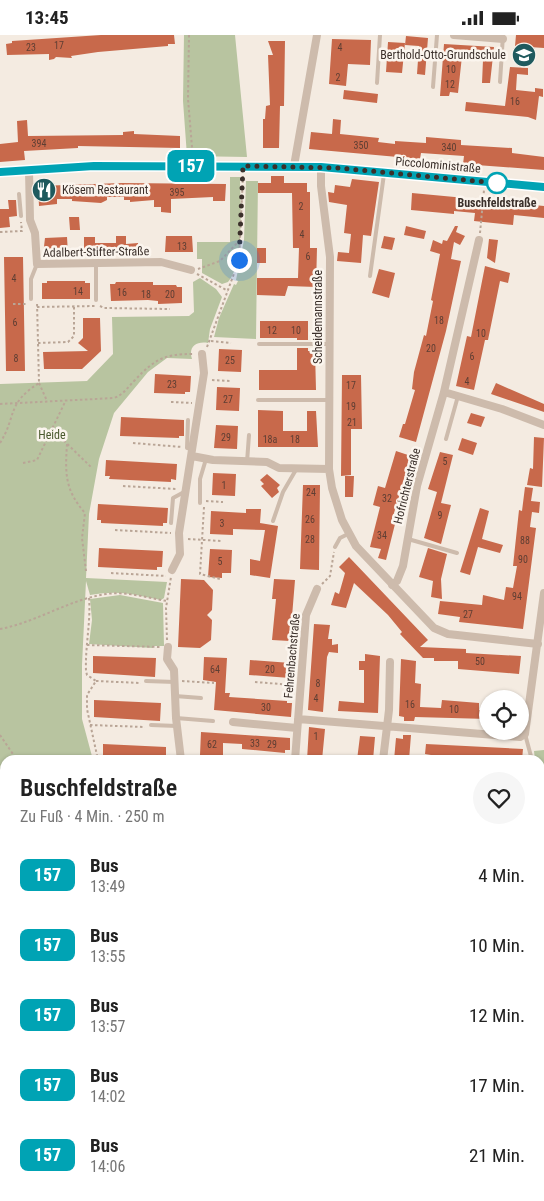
<!DOCTYPE html>
<html lang="de">
<meta charset="utf-8">
<style>
:root{--surface:#fff;--page:#f6f6f6;--text:#222;--muted:#767676}
body{margin:0;font-family:"Roboto Condensed",sans-serif;background:var(--page);color:var(--text);height:100vh;display:flex;flex-direction:column;font-size:19px;white-space:nowrap}
*{box-sizing:border-box;margin:0}
p{font-size:16px;color:var(--muted)}
.icon{flex:none;width:28px;height:28px;fill:none;stroke:currentColor;stroke-width:2;stroke-linecap:round;stroke-linejoin:round}
.map{position:relative;flex:1;overflow:hidden}
.details{position:absolute;left:0px;top:720px;width:545px;height:446px;display:flex;flex-direction:column;background:var(--surface);border-radius:15px 15px 0 0;box-shadow:0 1px 4px #0004}
.details>*{flex:none}
.badge{padding:0 10px;border-radius:8px;font-size:18px;line-height:32px}
.fabs{position:absolute;left:479px;top:655px;display:grid;gap:10px}
.fabs a{display:grid;place-items:center;width:50px;height:50px;border-radius:50%;background:var(--surface);box-shadow:0 1px 4px #0004;font-size:25px}
.you{position:absolute;width:25px;height:25px;margin:-12px;border:4px solid #fff;border-radius:50%;background:#1a73e8;box-shadow:0 0 0 8px #1a73e833}
.map>.badge{position:absolute;translate:-50% -50%;box-shadow:0 0 0 2px #fff}
.round{display:grid;place-items:center;flex:none;width:52px;height:52px;border-radius:26px;background:var(--page)}
.overview{display:flex;align-items:center;justify-content:space-between;height:85px;padding:0 20px}
h1{font-size:24px;font-weight:600;line-height:38px}
ul{padding:0;list-style:none}
li{display:flex;align-items:center;gap:15px;height:70px;padding:0 20px}
li div{flex:1}
li b{display:block;font-size:19px}
li em{font-style:normal}
li .badge{min-width:55px;font-weight:700;text-align:center}
.status{display:flex;justify-content:space-between;align-items:center;height:35px;padding:0 25px;background:var(--surface);direction:ltr}
.status svg{height:14px;fill:currentColor}
.map>svg:first-child{display:block}
.green{fill:#b8c4a0}
.building{fill:#c8694b}
.lines{fill:none;stroke-linecap:round;stroke-linejoin:round}
.path{stroke:#b9a596;stroke-width:2;stroke-dasharray:2.5 2.5;stroke-linecap:butt}
.service{stroke:#cdbbac;stroke-width:4}
.minor{stroke:#cdbbac;stroke-width:8}
.tertiary{stroke:#cdbbac;stroke-width:9}
.rail{stroke:#3b302b;stroke-width:3;stroke-dasharray:1 4;stroke-linecap:butt}
.line-casing{stroke:#fff;stroke-width:11}
.line{stroke:#00a3b4;stroke-width:8}
.walk{stroke:#3b302b;stroke-width:5;stroke-dasharray:0 9}
.stop-dot{fill:#fff;stroke:#00a3b4;stroke-width:2.5}
.labels{text-anchor:middle;stroke-width:5;stroke-linejoin:round;paint-order:stroke}
.number-label{font-size:10px;fill:#5e3e33}
.poi-label{font-size:12px;fill:#3b302b;stroke:#fbf5ee;text-anchor:end}
.street-label{font-size:12px;fill:#3b302b;stroke:#fbf5ee}
.stop-label{font-size:12px;font-weight:bold;fill:#3b302b;stroke:#fbf5ee}
.park-label{font-size:12px;fill:#4a5a2e;stroke:#fbf5ee}
</style>
<div class="status"><b>13:45</b><svg viewBox="0 0 49 12"><path d="M0 12V9h3v3zM5 12V6h3v6zM10 12V3h3v9zM15 12V0h3v12zM26 1h20v11H26zM47 4h2v5h-2z"/></svg></div>
<div class="map">
<svg width="544" height="1166" viewBox="0 0 544 1166">
<rect width="100%" height="100%" fill="#f4ebe1"/>
<path class="green" d="M184,0H235L247,122L187,121L183,66Z
M230,142H240C240,168 245,228 228,247L222,249L202,238V224H197V207H230Z
M246,146H258L256,304L214,302L219,283L234,249L236,250L238,246L236,245L244,205Z
M200,243L216,254L222,262L210,294L208,308C196,306 188,312 192,324L167,323L148,337L114,378L99,424L89,479L86,543L167,547L164,563L161,565C131,559 120,555 90,560L86,546L82,630V684L93,725H5V856H0V349L87,346L113,319L112,282L189,281L194,277L193,247Z
M120,560L163,568L164,611H154L153,613L89,609L92,585L90,564Z
M544,715V799L540,765V725H535L534,716Z
M347,1161H424L429,1166H351Z"/>
<path class="building" d="M101,0H174L175,9H168V11L98,17L71,21L72,23L56,22L54,24L49,25V19L7,20L6,9L12,8V6Z
M516,0H544V13L515,11Z
M406,1L428,3L425,40L417,39L419,11L405,10Z
M332,4L371,5L370,30L348,29L346,51L329,49Z
M268,6H285L284,71H280L279,113H263V84H265L266,71L270,70L268,20H273Z
M388,7L405,8L402,38L386,37Z
M444,9L494,12L490,48H482L483,25H478V22L462,21L458,58L450,57L449,61H440Z
M510,32L528,33V40L517,39L516,55L535,57V53L543,54V62L539,61L536,85L528,82L465,76L466,67L505,71Z
M344,55L378,59L377,68L343,64Z
M333,84L341,85L340,99L379,103L378,107L395,109V106L426,108V102L461,105V110L512,113V118L544,122V135L463,129L464,121L421,118L420,124L309,114L311,97L332,99Z
M27,85L28,101L123,100V97L134,96V99L180,101V113L78,111V113L24,116L25,125L0,127V109L18,107L17,86Z
M271,141H284V148H307V157H310V213H317L316,252L288,251L285,261L257,260V243H298L299,213H293L292,158H258V148H271Z
M352,144L379,147L371,201L363,200L361,228L337,226L338,217L349,218L351,199L344,198L347,170L329,167L328,157L334,158L335,150L350,152Z
M122,148L226,149L225,166H213V162L171,164V178L161,177V172H154V165L130,167V165H124V162H107V165L101,168L72,166V164H57V169L39,171L38,151Z
M412,158L476,164V167L493,169V166L544,171V183L514,180L513,190L474,186L475,178L454,176V179L411,175Z
M8,165H16L17,181L9,182L10,192L0,193V174H9Z
M69,182H79L80,195H70Z
M406,191L426,196L424,204L404,200Z
M455,191H458L456,197L465,201L460,210L454,207L451,224L461,226L446,296L416,407L399,402L403,389H405L415,355L412,354L414,337L424,300L426,301L433,266L431,265L440,219L430,216L433,205L442,209L443,205L447,206Z
M116,201H126V209L138,208V217L84,219V202H95V208H116Z
M166,201H192L193,217H165Z
M384,201L395,203L392,215L381,213Z
M67,202L68,219H59V223L43,220L45,203Z
M489,204L498,205L495,228L487,223Z
M257,213H266V228H257Z
M4,222H23L25,336H6Z
M485,231L510,238L508,248L500,246L488,305H485L474,355L456,351L467,301L471,302Z
M379,234L395,238L389,263L372,258Z
M47,246H85V248H90V264H42V248H47Z
M116,247H153V250H176L177,252H182V268L158,269V266L148,265L111,266L110,249H115Z
M83,283H100L101,316L82,334H44L43,317L88,316L78,308L83,303Z
M260,286H308V305H297V303H260Z
M297,313H308V316H315L316,355H259V335H297Z
M219,314L242,315L241,337L218,336Z
M155,339L191,341L190,357H185V359L154,358Z
M342,340H361L362,394H351V440L341,441Z
M496,348L544,369V377L491,359Z
M217,352L240,353L239,376L216,375Z
M258,375L283,376V396H307V376H316L318,412H258Z
M471,378L485,382L481,392L467,388Z
M121,382L184,385V401H179V403L120,401Z
M216,390L238,391L237,414L214,413Z
M534,402L544,403L542,452L527,450L530,433L533,434Z
M462,403L477,408L473,420L458,415Z
M396,416L411,421L391,488L395,489L386,525L378,523L381,514L370,512L380,472L373,470L378,451L385,453Z
M440,417L453,420L441,468L451,470L441,509L424,503L437,457L428,454Z
M106,425L177,429L176,445L171,444V447L109,444L110,441H105Z
M213,438L236,439L235,461L212,460Z
M267,439L280,450L277,453L279,457L272,463L261,451L264,449L260,445Z
M345,441H354L353,462H345Z
M303,450H320L319,535L300,534Z
M525,452L533,453L531,466L540,467L539,478L532,477L530,492L536,493L523,594L459,587L460,582L438,579L440,566L482,570L483,560L504,565L506,552L513,553L517,531H513L519,475L522,476Z
M98,469L168,473L167,488H163V491L101,488V485H97Z
M480,473L489,476L482,504L503,510L500,518L478,512L470,540L460,537Z
M246,474H261L260,488L278,491L270,543L250,540V524L260,526L265,495L233,494V500L210,499L211,476L246,478Z
M99,513L163,516L162,532H157V535L98,532Z
M428,513L447,519L441,544L442,564L431,562L433,546L419,542Z
M210,514L232,515L231,538H222V543L208,542Z
M349,522L428,605L420,612L466,614V618L521,621L519,639L458,634V626H434V623H423L400,599L402,597L388,580L354,548L346,573L331,570L335,557L339,559L345,538L339,532Z
M181,544L204,545L213,555L212,575L207,580L212,585L211,605L200,613L178,612Z
M274,544L295,545L290,606L272,605L276,564H272Z
M314,589L330,590L328,604H332V610L338,609V618L329,617L327,622L323,677L308,675Z
M365,619L380,621L378,678L338,676L339,666L364,668V635H359V626H365Z
M93,621L156,623L155,642L93,638Z
M204,622L227,623L225,658H230L229,662L287,666V668H292L291,682L214,675L216,647L203,645Z
M401,624L416,626L415,648L421,649L420,672L441,673L442,665L479,668V675H488V684L415,682L414,686H404V682L399,681Z
M250,625L291,628L290,643L249,640Z
M94,665L161,668L160,686L94,682Z
M309,692L325,694L322,725H307Z
M201,697L290,703V715H285V718L242,714V709L223,708V721L200,720Z
M403,700H411L409,725H394L396,703L403,704Z
M360,701L375,702L373,725H357Z
M103,709L166,712V725H103Z
M426,709L523,714L522,725H431V720L425,719Z"/>
<g class="lines">
<path class="path" d="M189,0L188,64L193,124
M0,197L22,196L21,187
M480,198L484,155
M198,234L220,226L240,205
M197,239L228,256
M13,269H27
M100,271L104,273L170,274
M37,272L95,271
M211,306L231,308
M38,308L68,307L74,301V272
M207,312L239,225L243,141
M212,345L230,346
M39,348L47,366
M171,367L192,368
M0,369L114,363C124,359 127,353 135,345C155,324 164,319 193,319
M53,395L92,433
M0,408C17,381 6,369 39,348L37,267
M133,408L182,412
M67,409C65,439 65,455 85,478L82,503L86,536
M23,428L37,425L66,365
M123,451L176,454
M206,466L223,467
M204,472L200,539L220,544
M115,495L171,498
M188,504L221,506
M111,538L166,541
M322,549L330,541L334,517
M89,563C91,587 85,611 86,636L87,640L96,646L87,660V674L98,725
M0,594C37,587 68,565 106,559C127,556 147,563 167,566
M167,605L166,573L171,542
M87,610L161,612
M96,646L141,648
M182,646L214,648
M255,647L293,650
M90,690L145,692
M0,700L17,725
M188,724L204,725
M540,729L544,731
M540,745L544,747
M540,808L544,833
M540,836H544
M540,845L544,844
M0,914L5,913
M369,1161L373,1166"/>
<path class="service" d="M500,47L503,0
M377,48L380,0
M433,52L437,0
M19,159L21,181
M96,228V265
M370,241L384,139
M31,264V244L37,229
M259,309H329
M258,365H329
M188,385L187,413L193,414
M446,404L458,361
M247,427L249,400
M200,468V444L206,424
M273,486L283,457L297,433
M171,488L173,463L186,456
M408,504L457,518
M335,512L340,503L348,499
M146,646L175,647
M175,661L201,663
M176,683L213,686
M151,690L177,691
M525,699L532,725
M540,933L544,930
M0,992L5,1000"/>
<path class="minor" d="M454,0L503,4
M294,131L317,0
M321,132V151L330,222L329,434L332,453L342,485L356,511L434,593L448,599L538,609
M29,135L30,185L35,198L37,229L161,227L191,235
M444,357L502,374L544,390
M192,421L213,425L267,427L279,433L329,434
M172,535L180,519L179,498L204,338L202,319
M392,550L397,546L403,531L417,451L444,357L479,205
M168,612L167,624L174,635L176,683L181,725
M298,684L520,702L525,699L544,558
M233,687L297,693
M295,725L306,580L317,554
M383,725L389,675L390,627
M0,864L5,863
M540,865H544
M0,979L5,976
M0,1118L5,1115
M96,1161L99,1166
M243,1161L247,1166
M511,1161L514,1166
M442,1166L449,1161"/>
<path class="tertiary" d="M0,137L94,131L321,132L544,152"/>
<path class="rail" d="M540,829H544
M0,890L5,889"/>
</g>
<g class="lines">
<g class="line-casing">
<path id="line" d="M0,137L94,131L321,132L544,152"/>
</g>
<use href="#line" class="line"/>
<path class="walk" d="M239,225L243,131L338,133L497,148"/>
</g>
<defs>
<g id="school-disc" transform="scale(1.25)"><circle r="9.5" fill="#1f5a5e" stroke="#fbf5ee"/><path d="M0-5L7-2L0 1L-7-2ZM-4 1L0 2.5L4 1V4Q0 6-4 4Z" fill="#fff"/></g>
<g id="restaurant-disc" transform="scale(1.25)"><circle r="9.5" fill="#1f5a5e" stroke="#fbf5ee"/><path d="M-5-6h1v4h1v-4h1v4h1v-4h1v5L-1.5 .5V6h-2V.5L-5-1ZM5-6V6H3V1.5H1.5Q1.5-4 5-6Z" fill="#fff"/></g>
</defs>
<g fill-rule="evenodd">
<use href="#school-disc" x="524" y="20"/>
<use href="#restaurant-disc" x="44" y="155"/>
</g>
<circle class="stop-dot" cx="497" cy="148" r="10"/>
<g class="labels">
<g class="number-label">
<text x="59" y="14">17</text>
<text x="31" y="16">23</text>
<text x="340" y="16">4</text>
<text x="451" y="38">10</text>
<text x="338" y="46">2</text>
<text x="450" y="53">12</text>
<text x="515" y="70">16</text>
<text x="39" y="112">394</text>
<text x="361" y="114">350</text>
<text x="449" y="116">340</text>
<text x="177" y="161">395</text>
<text x="301" y="175">2</text>
<text x="302" y="203">4</text>
<text x="182" y="215">13</text>
<text x="308" y="225">6</text>
<text x="14" y="247">4</text>
<text x="78" y="260">14</text>
<text x="122" y="261">16</text>
<text x="146" y="263">18</text>
<text x="170" y="263">20</text>
<text x="439" y="289">18</text>
<text x="15" y="291">6</text>
<text x="272" y="299">12</text>
<text x="296" y="299">10</text>
<text x="481" y="302">10</text>
<text x="431" y="317">20</text>
<text x="472" y="325">6</text>
<text x="16" y="327">8</text>
<text x="230" y="329">25</text>
<text x="467" y="350">4</text>
<text x="172" y="353">23</text>
<text x="351" y="354">17</text>
<text x="228" y="368">27</text>
<text x="351" y="375">19</text>
<text x="352" y="391">21</text>
<text x="226" y="406">29</text>
<text x="270" y="408">18a</text>
<text x="295" y="408">18</text>
<text x="445" y="430">5</text>
<text x="224" y="454">1</text>
<text x="311" y="461">24</text>
<text x="387" y="467">32</text>
<text x="440" y="484">9</text>
<text x="310" y="488">26</text>
<text x="222" y="492">3</text>
<text x="382" y="504">34</text>
<text x="310" y="508">28</text>
<text x="525" y="509">88</text>
<text x="523" y="528">90</text>
<text x="220" y="530">5</text>
<text x="517" y="565">94</text>
<text x="468" y="583">27</text>
<text x="480" y="630">50</text>
<text x="215" y="638">64</text>
<text x="270" y="638">20</text>
<text x="318" y="652">8</text>
<text x="316" y="667">4</text>
<text x="410" y="673">16</text>
<text x="266" y="676">30</text>
<text x="454" y="678">10</text>
<text x="316" y="705">1</text>
<text x="255" y="712">33</text>
<text x="212" y="713">62</text>
<text x="272" y="713">29</text>
</g>
<g class="poi-label">
<text x="506" y="24">Berthold-Otto-Grundschule</text>
<text x="62" y="159" text-anchor="start">Kösem Restaurant</text>
</g>
<g class="street-label">
<text transform="translate(438 130) rotate(5)" y="4">Piccoloministraße</text>
<text transform="translate(96 217) rotate(-1)" y="4">Adalbert-Stifter-Straße</text>
<text transform="translate(318 282) rotate(-90)" y="4">Scheidemannstraße</text>
<text transform="translate(407 451) rotate(-76)" y="4">Hofrichterstraße</text>
<text transform="translate(292 621) rotate(-85)" y="4">Fehrenbachstraße</text>
</g>
<g class="stop-label">
<text x="497" y="172">Buschfeldstraße</text>
</g>
<g class="park-label">
<text x="52" y="404">Heide</text>
</g>
</g>
</svg>
<div class="fabs">
<a><svg class="icon" aria-label="locate" viewBox="0 0 24 24"><circle cx="12" cy="12" r="6"/><path d="M12 2v4M12 18v4M2 12h4M18 12h4"/></svg></a>
</div>
<div class="you" style="left:239px;top:225px"></div>
<b class="badge" style="left:191px;top:131px;background:#00a3b4;color:#fff">157</b>
<section class="details">
<div class="overview"><div><h1>Buschfeldstraße</h1><p>Zu Fuß · 4 Min. · 250 m</p></div><a class="round"><svg class="icon" aria-label="heart" viewBox="0 0 24 24"><path d="M12 20l-8-8c-3-5 5-10 8-4 3-6 11-1 8 4z"/></svg></a></div>
<ul>
<li><span class="badge" style="background:#00a3b4;color:#fff">157</span><div><b>Bus</b><p>13:49</p></div><em>4 Min.</em></li>
<li><span class="badge" style="background:#00a3b4;color:#fff">157</span><div><b>Bus</b><p>13:55</p></div><em>10 Min.</em></li>
<li><span class="badge" style="background:#00a3b4;color:#fff">157</span><div><b>Bus</b><p>13:57</p></div><em>12 Min.</em></li>
<li><span class="badge" style="background:#00a3b4;color:#fff">157</span><div><b>Bus</b><p>14:02</p></div><em>17 Min.</em></li>
<li><span class="badge" style="background:#00a3b4;color:#fff">157</span><div><b>Bus</b><p>14:06</p></div><em>21 Min.</em></li>
</ul>
</section>
</div>
